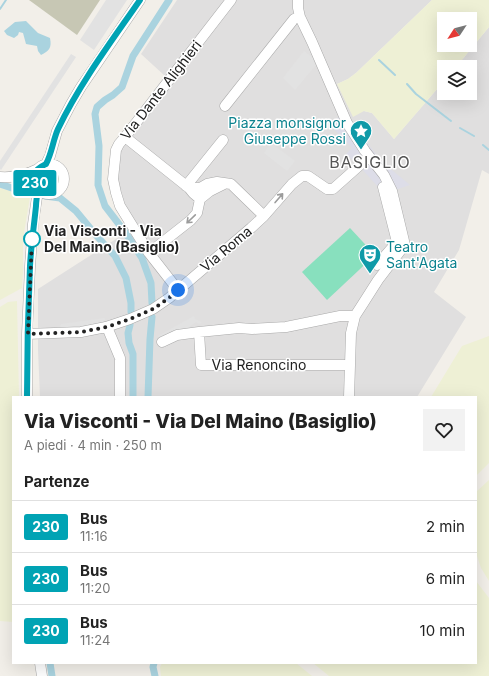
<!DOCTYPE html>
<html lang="it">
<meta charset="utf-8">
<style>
:root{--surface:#fff;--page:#f2f2f2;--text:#222;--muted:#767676;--line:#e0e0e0}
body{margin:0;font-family:Inter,sans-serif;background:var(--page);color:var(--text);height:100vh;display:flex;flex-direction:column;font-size:15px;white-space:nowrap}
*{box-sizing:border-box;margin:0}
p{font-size:13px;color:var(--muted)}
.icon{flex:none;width:22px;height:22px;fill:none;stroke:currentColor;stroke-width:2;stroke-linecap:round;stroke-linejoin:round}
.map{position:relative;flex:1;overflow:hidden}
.details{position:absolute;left:12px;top:396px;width:465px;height:268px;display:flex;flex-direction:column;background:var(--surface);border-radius:0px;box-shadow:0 4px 16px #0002}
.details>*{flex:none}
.badge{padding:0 8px;border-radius:3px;font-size:14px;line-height:26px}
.needle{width:26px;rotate:234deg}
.tools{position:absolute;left:437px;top:12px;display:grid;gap:8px}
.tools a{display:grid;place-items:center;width:40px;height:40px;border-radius:0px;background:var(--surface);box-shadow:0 4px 16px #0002;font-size:20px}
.you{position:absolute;width:20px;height:20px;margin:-10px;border:3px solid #fff;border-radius:50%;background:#1a73e8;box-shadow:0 0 0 6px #1a73e833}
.map>.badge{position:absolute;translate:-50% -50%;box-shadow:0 0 0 2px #fff}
h2{padding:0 12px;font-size:15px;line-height:36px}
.round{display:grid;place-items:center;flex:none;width:42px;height:42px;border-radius:0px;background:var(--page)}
.head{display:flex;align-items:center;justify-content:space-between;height:68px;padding:0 12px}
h1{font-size:19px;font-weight:800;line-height:30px}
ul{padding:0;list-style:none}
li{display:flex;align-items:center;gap:12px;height:52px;padding:0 12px;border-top:1px solid var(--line)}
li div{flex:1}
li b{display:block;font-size:15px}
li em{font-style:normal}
li .badge{min-width:44px;font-weight:700;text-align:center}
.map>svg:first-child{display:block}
.residential{fill:#e0dfdf}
.construction{fill:#c7c7b4}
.farmland{fill:#eef0d5;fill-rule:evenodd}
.grass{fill:#cdebb0}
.pitch{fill:#88e0be}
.parking{fill:#e2e2e2}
.plaza{fill:#dddde8}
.water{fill:#aad3df}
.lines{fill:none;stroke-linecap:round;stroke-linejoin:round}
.stream{stroke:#aad3df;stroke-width:2}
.canal{stroke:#aad3df;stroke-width:7}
.minor-casing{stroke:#a9a9a9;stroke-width:11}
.minor{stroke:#fff;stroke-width:10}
.oneway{stroke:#9c9c9c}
.line-casing{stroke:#fff;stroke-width:9}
.line{stroke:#00a3b4;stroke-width:6}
.walk{stroke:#222;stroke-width:4;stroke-dasharray:0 7.2}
.stop-dot{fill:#fff;stroke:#00a3b4;stroke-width:2}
.labels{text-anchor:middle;stroke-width:3;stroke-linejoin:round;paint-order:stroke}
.street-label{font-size:14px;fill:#222;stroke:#fff}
.culture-label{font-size:14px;fill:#0d838f;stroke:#fff;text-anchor:end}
.stop-label{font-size:14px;font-weight:bold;fill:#222;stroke:#fff;text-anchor:start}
.quarter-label{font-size:16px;letter-spacing:1px;fill:#555;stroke:#fff}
</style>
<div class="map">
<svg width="489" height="676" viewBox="0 0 489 676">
<rect width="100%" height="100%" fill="#f2efe9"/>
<path class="residential" d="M177,0H432L356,73L348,79L337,84L364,111L372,113L394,139L444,81V93H470V67H456L489,27V174L482,170L459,250L434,292L466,317L417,397H40L38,350V289L130,230L111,195L113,145L165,76L141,54Z"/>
<path class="construction" d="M29,0H100L77,35Z"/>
<path class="farmland" d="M432,0H489V27L456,67H444V81L394,139L372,113L364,111L353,117L337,84L348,79L356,73ZM444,19H470V45H444Z
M0,188L30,197L23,239V271L22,288L0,300Z
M17,301L19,397H13V622L0,621V307L8,302Z
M489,336V463L476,476V397H431L462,346Z
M489,480V581L481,568L476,553V492Z
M476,581L489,598V676H329L313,663H476Z
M162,663H296L312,676H161L160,667Z"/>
<path class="grass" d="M38 179a11 11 0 1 1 22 0a11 11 0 1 1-22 0Z"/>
<path class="pitch" d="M350,228L375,255L327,300L302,272Z"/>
<path class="parking" d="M106,0H127L94,50L80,40Z
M304,51L313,58L316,65L295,90L283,78Z
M71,54L76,57L1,170L0,169V161Z
M271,143L295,161L287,171L264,153Z
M194,316L195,319L200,321L202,323L199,324L196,322L190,326L193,332L160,341L158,336Z
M105,318L106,323L88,328L59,330L61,324Z"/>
<path class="plaza" d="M341,115L352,122L381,161L410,185L389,192L379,188L360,167L346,154L352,148L330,125Z"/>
<path class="water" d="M26,21L38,33L50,38C52,48 49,51 41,55L38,51L37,46L26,44L23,33L19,32L18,35L14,38L7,35L4,31L15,22Z"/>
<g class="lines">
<path class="stream" d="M0,9L6,0
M379,60L395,75
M407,84L416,94L451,121
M460,128L474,136
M483,145L489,150"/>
<path class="canal" d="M0,184L30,194
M45,196L60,198L76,211L95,234L115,256L126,278L131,303V312
M152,303L151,283L142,258L125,232L105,206L98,185L99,146L95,114L97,107L105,100L113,95L122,87L133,56L169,0
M130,325L128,333L129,343L133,354V397
M148,397L150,339L152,317
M50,663L52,676
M154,663L153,667L155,676"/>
<g class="minor-casing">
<path id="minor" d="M298,0V8L300,17L312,42L347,123L365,151L384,175L392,191L404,241V246L378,280L364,302L355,316L351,333L349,397
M225,106L294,19L300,17
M125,137L189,188L193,193L200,199L197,213L191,220L149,253
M34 179a15 15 0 1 1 30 0a15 15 0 1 1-30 0Z
M46,164L50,156L57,131L71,104L81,87L140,0
M0,177C14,178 26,175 38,169
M186,186L223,140
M189,188H200L207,184L217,182L231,184L264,216
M200,199L210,191L224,184
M377,265L397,242L383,187
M178,290L149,253L120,206L116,193L113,179L116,150L119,144L125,137L231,0
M107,327L120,358V397
M199,332L201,365H350
M27,334L81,332L106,327L130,319L153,309L169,298L251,228L264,216L292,184L302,176H308L327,189H333L369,157
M162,342L177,335L199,332L239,328L252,329L286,327L340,316H355
M27,397V334L30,267L33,224L37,197V187
M40,663L42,676"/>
</g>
<use href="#minor" class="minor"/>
</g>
<defs><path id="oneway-shaft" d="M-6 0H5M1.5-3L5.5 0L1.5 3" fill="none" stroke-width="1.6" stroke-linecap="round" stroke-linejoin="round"/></defs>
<g class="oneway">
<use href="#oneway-shaft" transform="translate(279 198) rotate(-49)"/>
<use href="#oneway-shaft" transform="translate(191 219) rotate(136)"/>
</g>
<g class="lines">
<g class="line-casing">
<path id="line" d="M27,397C27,354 28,310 30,266C31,246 34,226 36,206C36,200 38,193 37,188C36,182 33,179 35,173C37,168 42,166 46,164C52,153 53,140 58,129C80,83 111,42 140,0"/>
</g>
<use href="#line" class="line"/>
<path class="walk" d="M32,239L28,334L81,332L107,327L130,319L153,309L169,298L178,290"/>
</g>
<defs>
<g id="sight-pin" transform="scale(1.15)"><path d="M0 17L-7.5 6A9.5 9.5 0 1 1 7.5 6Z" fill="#0f9aa8" stroke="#fff"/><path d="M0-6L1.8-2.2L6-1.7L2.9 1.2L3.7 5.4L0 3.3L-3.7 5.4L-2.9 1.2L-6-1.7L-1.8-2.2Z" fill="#fff"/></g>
<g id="theatre-pin" transform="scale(1.15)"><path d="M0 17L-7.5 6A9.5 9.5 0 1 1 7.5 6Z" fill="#0f9aa8" stroke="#fff"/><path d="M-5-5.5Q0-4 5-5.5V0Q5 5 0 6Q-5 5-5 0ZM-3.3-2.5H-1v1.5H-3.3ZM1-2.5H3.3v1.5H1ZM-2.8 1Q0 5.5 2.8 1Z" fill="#fff"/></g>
</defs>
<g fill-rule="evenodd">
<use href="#sight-pin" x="361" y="131"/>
<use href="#theatre-pin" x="370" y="255"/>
</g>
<circle class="stop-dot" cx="32" cy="239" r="8"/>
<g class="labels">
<g class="street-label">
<text transform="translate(161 90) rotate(-52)" y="5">Via Dante Alighieri</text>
<text transform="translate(226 249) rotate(-40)" y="5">Via Roma</text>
<text x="259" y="370">Via Renoncino</text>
</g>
<g class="culture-label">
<text x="346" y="128">Piazza monsignor<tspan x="346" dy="16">Giuseppe Rossi</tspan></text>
<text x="386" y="252" text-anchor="start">Teatro<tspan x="386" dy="16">Sant'Agata</tspan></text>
</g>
<g class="stop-label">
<text x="44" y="236">Via Visconti - Via<tspan x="44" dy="16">Del Maino (Basiglio)</tspan></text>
</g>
<g class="quarter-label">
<text x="370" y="168">BASIGLIO</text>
</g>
</g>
</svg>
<div class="tools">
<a><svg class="needle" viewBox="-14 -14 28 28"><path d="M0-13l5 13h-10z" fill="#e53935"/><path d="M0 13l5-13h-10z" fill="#767676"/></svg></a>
<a><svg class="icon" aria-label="layers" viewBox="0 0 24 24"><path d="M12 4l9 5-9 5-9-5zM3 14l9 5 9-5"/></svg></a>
</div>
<div class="you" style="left:178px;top:290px"></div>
<b class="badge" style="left:35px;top:183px;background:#00a3b4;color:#fff">230</b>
<section class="details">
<div class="head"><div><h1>Via Visconti - Via Del Maino (Basiglio)</h1><p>A piedi · 4 min · 250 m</p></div><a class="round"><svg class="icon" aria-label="heart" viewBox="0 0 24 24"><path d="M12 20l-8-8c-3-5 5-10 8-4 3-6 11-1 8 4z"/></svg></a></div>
<h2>Partenze</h2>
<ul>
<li><span class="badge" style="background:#00a3b4;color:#fff">230</span><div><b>Bus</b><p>11:16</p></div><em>2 min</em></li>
<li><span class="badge" style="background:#00a3b4;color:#fff">230</span><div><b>Bus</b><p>11:20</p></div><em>6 min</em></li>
<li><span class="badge" style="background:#00a3b4;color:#fff">230</span><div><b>Bus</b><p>11:24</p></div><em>10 min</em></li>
</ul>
</section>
</div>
